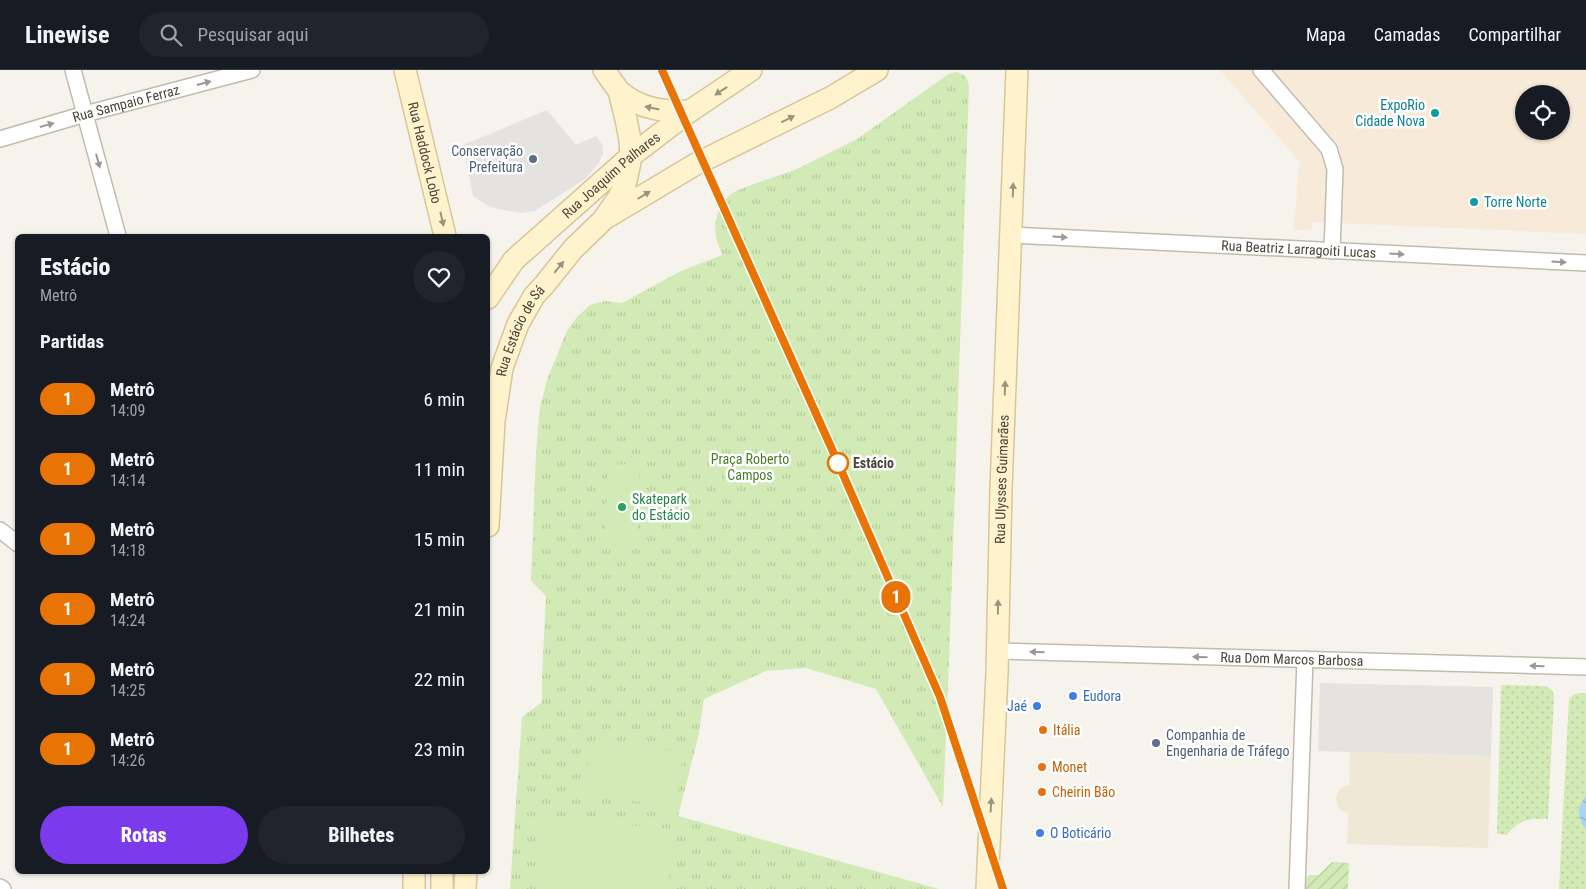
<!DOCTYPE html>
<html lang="pt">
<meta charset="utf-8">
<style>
:root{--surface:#171b24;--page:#20242c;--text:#f1f3f6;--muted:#9ea1a6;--line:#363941;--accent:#7c3aed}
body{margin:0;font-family:"Roboto Condensed",sans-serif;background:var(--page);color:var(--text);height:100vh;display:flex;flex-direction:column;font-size:19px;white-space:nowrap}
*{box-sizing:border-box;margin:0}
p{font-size:16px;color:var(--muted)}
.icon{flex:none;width:28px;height:28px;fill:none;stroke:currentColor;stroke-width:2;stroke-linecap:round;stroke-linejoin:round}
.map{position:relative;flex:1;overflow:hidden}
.details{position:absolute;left:15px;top:164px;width:475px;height:640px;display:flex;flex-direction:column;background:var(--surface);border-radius:8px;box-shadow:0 1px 4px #0004}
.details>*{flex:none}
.badge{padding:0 10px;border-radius:16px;font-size:18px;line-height:32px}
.fabs{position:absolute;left:1515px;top:15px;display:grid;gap:10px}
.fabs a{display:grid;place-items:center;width:55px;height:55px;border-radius:50%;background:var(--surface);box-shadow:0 1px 4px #0004;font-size:25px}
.map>.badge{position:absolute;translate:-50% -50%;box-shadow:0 0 0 2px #fff}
h2{padding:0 25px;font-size:19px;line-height:45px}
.round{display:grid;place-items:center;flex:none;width:52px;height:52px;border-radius:26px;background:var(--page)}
.headline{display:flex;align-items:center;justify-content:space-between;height:85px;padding:0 25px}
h1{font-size:24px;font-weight:800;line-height:38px}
.button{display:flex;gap:10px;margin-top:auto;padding:10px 25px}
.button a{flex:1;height:58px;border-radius:30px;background:var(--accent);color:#fff;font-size:20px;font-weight:800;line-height:58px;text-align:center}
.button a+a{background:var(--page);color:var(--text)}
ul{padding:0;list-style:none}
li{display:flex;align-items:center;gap:15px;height:70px;padding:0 25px}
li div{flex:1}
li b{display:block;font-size:19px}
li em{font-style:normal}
li .badge{min-width:55px;font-weight:700;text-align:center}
header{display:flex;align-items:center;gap:30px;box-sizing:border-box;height:70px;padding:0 25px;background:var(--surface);border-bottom:1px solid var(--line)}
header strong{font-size:24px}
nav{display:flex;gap:28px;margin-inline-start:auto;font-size:18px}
.search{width:350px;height:45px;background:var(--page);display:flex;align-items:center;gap:12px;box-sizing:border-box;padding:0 18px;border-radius:28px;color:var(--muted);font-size:19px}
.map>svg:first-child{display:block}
.commercial{fill:#f7ead8;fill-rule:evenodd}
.education{fill:#efe8d6}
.grass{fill:url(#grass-dots)}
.park{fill:url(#park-tufts)}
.garden{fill:url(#garden-furrows)}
.pitch{fill:#d2eab5}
.parking{fill:#e5e3e0}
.water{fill:url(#water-ripples)}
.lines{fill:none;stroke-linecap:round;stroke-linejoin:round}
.street-casing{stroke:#c2bbae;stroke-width:18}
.secondary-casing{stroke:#d6c79b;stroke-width:24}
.street{stroke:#fff;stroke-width:15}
.secondary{stroke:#fff3cd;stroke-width:21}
.oneway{fill:#9c9892}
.oneway2{fill:#9c937c}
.line-casing{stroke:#fff;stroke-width:11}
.line{stroke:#e77405;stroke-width:8}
.culture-dot{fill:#0f9aa8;stroke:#fff;stroke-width:2}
.service-dot{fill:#5c6f8a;stroke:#fff;stroke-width:2}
.stop-dot{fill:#fff;stroke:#e77405;stroke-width:2.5}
.leisure-dot{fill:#2e9e5b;stroke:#fff;stroke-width:2}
.shop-dot{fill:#3f7fe0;stroke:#fff;stroke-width:2}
.food-dot{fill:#e8710a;stroke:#fff;stroke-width:2}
.labels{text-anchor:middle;stroke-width:5;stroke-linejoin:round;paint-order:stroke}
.street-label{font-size:14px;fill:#4b4439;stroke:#fff}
.culture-label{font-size:14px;fill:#0d838f;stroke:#fff;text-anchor:end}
.service-label{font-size:14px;fill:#4e5e75;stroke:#fff;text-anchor:end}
.park-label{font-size:14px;fill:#4a7f2a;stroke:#fff}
.stop-label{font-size:14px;font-weight:bold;fill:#4b4439;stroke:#fff;text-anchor:start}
.leisure-label{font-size:14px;fill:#27864d;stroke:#fff;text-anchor:start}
.shop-label{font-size:14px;fill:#366cbe;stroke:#fff;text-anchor:start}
.food-label{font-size:14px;fill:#c56008;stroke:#fff;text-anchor:start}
</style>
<header>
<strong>Linewise</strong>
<div class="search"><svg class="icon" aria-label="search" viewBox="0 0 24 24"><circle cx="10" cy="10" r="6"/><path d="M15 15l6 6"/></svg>Pesquisar aqui</div>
<nav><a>Mapa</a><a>Camadas</a><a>Compartilhar</a></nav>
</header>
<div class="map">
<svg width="1586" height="819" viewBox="0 0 1586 819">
<defs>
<pattern id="grass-dots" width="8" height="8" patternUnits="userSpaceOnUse" patternTransform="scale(1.25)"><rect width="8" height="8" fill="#d2eab5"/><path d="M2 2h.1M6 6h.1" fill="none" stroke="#b6ca9c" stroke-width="1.8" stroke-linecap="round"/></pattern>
<pattern id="park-tufts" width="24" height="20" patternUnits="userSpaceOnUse" patternTransform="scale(1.25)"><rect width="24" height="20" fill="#d2eab5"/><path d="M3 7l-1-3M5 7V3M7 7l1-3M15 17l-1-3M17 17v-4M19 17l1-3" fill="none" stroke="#b6ca9c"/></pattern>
<pattern id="garden-furrows" width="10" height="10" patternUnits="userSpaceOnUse" patternTransform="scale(1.25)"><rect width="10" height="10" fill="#d2eab5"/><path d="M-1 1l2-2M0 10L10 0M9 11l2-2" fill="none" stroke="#b6ca9c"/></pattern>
<pattern id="water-ripples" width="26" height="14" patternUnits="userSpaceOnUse" patternTransform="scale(1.25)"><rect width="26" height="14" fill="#a9d4f2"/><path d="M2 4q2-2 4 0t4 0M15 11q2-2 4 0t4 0" fill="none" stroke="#8caec5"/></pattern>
</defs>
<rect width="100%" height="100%" fill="#f6f3ec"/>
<path class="commercial" d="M1220,0H1586V164L1313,152L1311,160H1294L1299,91ZM1524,24H1561V61H1524Z"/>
<path class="education" d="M1350,682L1491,686L1488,778L1347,774L1348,743L1344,742L1339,738L1337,734L1336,727L1339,720L1345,716L1349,715Z"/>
<path class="grass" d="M1501,615L1545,616L1552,620L1554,626L1548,749C1530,748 1519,749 1507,765L1497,764Z
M1579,623H1586V819H1559L1569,629L1573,625Z"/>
<path class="park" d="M957,2L965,6L969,14L949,592L943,737L876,619L806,598L766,601L704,629L698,668L678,746L939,819H510L522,647L542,632V606L546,526L531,511L536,382L540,337L548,307L567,261L577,247L590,235L605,231L622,233L681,201L722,185L716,168L715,153L720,136L732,123L743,118L797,99L857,69L950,3Z"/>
<path class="garden" d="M1332,792L1349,793L1348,819H1305L1306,809L1309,805H1319Z"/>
<path class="pitch" d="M608,394L640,395L636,479L605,478Z
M591,671L683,682L676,736L584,725Z
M543,748L673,759L668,819H537Z"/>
<path class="parking" d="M547,40L576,75L596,66L603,76V84L598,94L585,109L535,141L520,143L504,140L490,137L473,126L463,75Z
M1320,613L1493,617L1491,686L1318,681Z"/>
<path class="water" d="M1586,727V759C1577,748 1576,737 1586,727Z"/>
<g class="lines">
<g class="street-casing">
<g id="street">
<path d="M73,0L118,166"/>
<path d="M1261,0L1329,79L1335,99L1332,181"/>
<path id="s1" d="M0,69L85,44L252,0"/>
<path id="s2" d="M1011,165L1586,193"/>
<path d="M0,460L18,474"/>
<path id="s3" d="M998,581L1586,597"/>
<path d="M0,817L3,819"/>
<path d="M1297,819L1305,589"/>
</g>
</g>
<g class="secondary-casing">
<g id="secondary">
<path id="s4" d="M405,0L445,166"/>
<path d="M619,21C639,39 664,42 690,41"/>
<path d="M609,146L696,94L830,28L877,0"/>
<path id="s5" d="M488,228L514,190L631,86L690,41L751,0"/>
<path id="s6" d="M488,456L494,351L502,298L518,254L534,226L545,214L573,179L603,150L619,127L625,115L628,102L631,86L630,70L626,49L619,21L604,0"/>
<path d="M414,819V801"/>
<path d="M442,819V801"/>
<path d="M465,819L466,801"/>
<path id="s7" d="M987,819L997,603L1001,419L1017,0"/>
</g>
</g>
<use href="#street" class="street"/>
<use href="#secondary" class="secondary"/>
</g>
<defs><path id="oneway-solid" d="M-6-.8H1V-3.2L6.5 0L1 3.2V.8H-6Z" transform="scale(1.25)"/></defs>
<g class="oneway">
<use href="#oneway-solid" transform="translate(204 13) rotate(-15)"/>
<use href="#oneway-solid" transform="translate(47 55) rotate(-16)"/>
<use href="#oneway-solid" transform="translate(98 91) rotate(75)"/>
<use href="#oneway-solid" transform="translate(1060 167) rotate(3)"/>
<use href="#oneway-solid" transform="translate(1397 184) rotate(3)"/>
<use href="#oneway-solid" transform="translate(1559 192) rotate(3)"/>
<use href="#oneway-solid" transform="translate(1037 582) rotate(-178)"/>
<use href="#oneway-solid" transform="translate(1200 587) rotate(-179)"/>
<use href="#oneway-solid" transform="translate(1537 596) rotate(-178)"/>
</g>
<g class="oneway2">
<use href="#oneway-solid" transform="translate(721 21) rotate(147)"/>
<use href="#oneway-solid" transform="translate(652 38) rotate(-168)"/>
<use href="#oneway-solid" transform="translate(788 49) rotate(-27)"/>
<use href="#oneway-solid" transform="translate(1013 120) rotate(-88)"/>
<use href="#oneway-solid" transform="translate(644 125) rotate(-32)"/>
<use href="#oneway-solid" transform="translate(442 149) rotate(77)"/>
<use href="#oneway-solid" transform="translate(559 197) rotate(-51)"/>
<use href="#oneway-solid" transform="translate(1005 318) rotate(-88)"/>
<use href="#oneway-solid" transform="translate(998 537) rotate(-89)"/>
<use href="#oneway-solid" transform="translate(991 735) rotate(-87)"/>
</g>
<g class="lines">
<g class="line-casing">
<path id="line" d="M662,0L835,386L940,627L1003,819"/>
</g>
<use href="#line" class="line"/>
</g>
<g class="culture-dot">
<circle cx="1435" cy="43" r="5"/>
<circle cx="1474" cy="132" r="5"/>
</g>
<g class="service-dot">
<circle cx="533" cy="89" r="5"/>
<circle cx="1156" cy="673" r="5"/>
</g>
<circle class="stop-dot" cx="838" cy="393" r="10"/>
<circle class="leisure-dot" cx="622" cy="437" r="5"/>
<g class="shop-dot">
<circle cx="1073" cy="626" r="5"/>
<circle cx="1037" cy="636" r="5"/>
<circle cx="1040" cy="763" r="5"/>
</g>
<g class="food-dot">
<circle cx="1043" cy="660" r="5"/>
<circle cx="1042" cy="697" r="5"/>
<circle cx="1042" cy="722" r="5"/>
</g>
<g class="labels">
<g class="street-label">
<text dy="5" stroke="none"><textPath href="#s1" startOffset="131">Rua Sampaio Ferraz</textPath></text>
<text dy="5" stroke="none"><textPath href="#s4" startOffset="85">Rua Haddock Lobo</textPath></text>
<text dy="5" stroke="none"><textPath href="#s5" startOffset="175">Rua Joaquim Palhares</textPath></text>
<text dy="5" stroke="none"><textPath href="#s2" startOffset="288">Rua Beatriz Larragoiti Lucas</textPath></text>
<text dy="5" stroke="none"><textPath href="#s6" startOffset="200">Rua Estácio de Sá</textPath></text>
<text dy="5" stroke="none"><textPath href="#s7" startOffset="410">Rua Ulysses Guimarães</textPath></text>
<text dy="5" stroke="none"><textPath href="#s3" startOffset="294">Rua Dom Marcos Barbosa</textPath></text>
</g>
<g class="culture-label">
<text x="1425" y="40">ExpoRio<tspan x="1425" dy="16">Cidade Nova</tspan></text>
<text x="1484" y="137" text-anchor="start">Torre Norte</text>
</g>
<g class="service-label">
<text x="523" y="86">Conservação<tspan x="523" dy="16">Prefeitura</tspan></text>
<text x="1166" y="670" text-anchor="start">Companhia de<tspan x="1166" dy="16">Engenharia de Tráfego</tspan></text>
</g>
<g class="park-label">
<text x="750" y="394">Praça Roberto<tspan x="750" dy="16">Campos</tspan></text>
</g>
<g class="stop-label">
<text x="853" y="398">Estácio</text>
</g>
<g class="leisure-label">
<text x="632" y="434">Skatepark<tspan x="632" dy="16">do Estácio</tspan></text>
</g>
<g class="shop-label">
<text x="1083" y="631">Eudora</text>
<text x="1027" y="641" text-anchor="end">Jaé</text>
<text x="1050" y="768">O Boticário</text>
</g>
<g class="food-label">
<text x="1053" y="665">Itália</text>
<text x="1052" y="702">Monet</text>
<text x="1052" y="727">Cheirin Bão</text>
</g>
</g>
</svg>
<div class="fabs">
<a><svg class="icon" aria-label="locate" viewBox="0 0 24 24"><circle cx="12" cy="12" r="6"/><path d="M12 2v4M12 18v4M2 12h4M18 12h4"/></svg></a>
</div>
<b class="badge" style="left:896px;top:527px;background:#e77405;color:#fff">1</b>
<section class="details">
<div class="headline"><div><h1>Estácio</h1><p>Metrô</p></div><a class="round"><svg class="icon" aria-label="heart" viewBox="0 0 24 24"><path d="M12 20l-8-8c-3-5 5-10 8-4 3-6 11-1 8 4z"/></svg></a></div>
<h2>Partidas</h2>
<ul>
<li><span class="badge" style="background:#e77405;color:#fff">1</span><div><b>Metrô</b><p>14:09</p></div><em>6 min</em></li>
<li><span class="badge" style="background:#e77405;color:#fff">1</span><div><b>Metrô</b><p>14:14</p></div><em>11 min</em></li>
<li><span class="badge" style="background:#e77405;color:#fff">1</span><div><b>Metrô</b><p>14:18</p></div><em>15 min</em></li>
<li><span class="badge" style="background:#e77405;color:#fff">1</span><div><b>Metrô</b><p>14:24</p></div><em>21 min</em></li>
<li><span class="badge" style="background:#e77405;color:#fff">1</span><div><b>Metrô</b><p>14:25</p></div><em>22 min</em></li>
<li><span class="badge" style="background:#e77405;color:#fff">1</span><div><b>Metrô</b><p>14:26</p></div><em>23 min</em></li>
</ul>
<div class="button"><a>Rotas</a><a>Bilhetes</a></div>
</section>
</div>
